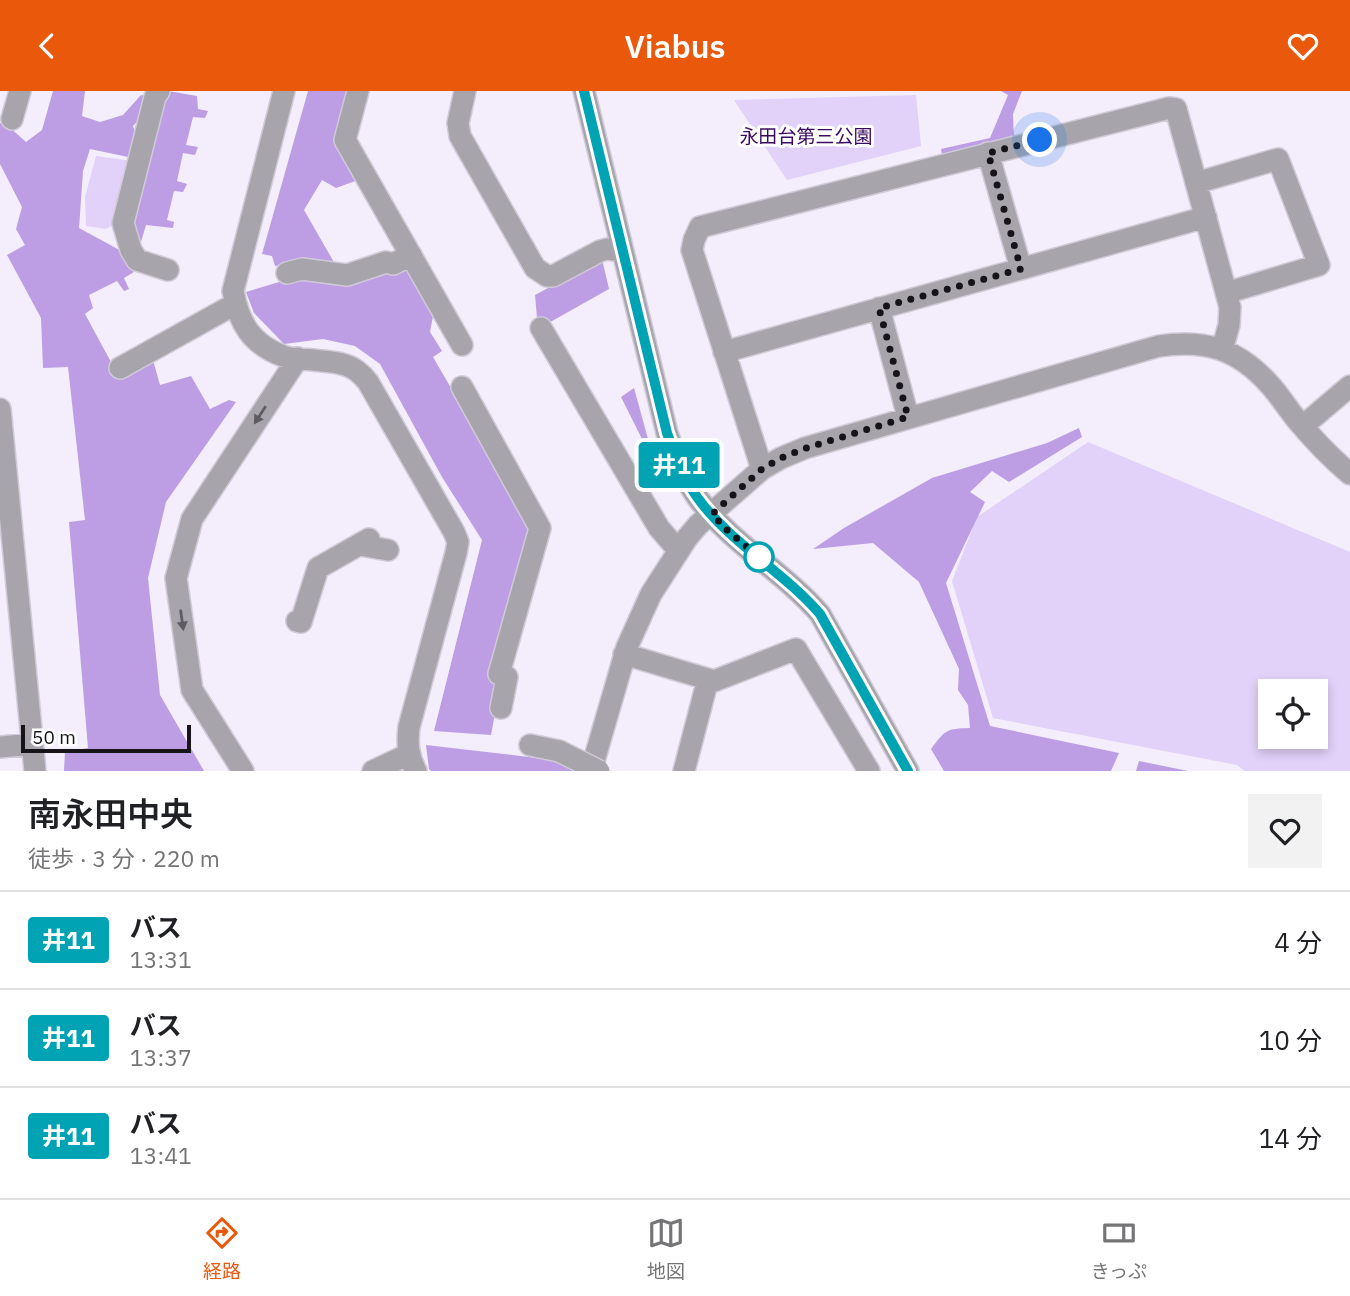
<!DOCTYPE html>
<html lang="ja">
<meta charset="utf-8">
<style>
:root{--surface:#fff;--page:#f2f2f2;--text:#202124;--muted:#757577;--line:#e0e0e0;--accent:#ea580c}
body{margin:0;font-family:"IBM Plex Sans","Noto Sans JP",sans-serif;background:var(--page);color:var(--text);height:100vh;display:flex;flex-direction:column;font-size:26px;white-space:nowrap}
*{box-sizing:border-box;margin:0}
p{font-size:23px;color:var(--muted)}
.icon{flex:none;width:38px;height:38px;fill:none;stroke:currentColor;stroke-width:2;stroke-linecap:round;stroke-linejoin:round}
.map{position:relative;height:680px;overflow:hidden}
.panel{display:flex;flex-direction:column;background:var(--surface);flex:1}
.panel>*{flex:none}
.badge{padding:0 14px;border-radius:5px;font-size:24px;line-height:46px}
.fabs{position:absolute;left:1258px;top:588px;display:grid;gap:14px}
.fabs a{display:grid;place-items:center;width:70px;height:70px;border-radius:0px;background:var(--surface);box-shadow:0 4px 10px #0003;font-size:35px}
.scale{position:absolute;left:21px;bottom:18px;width:170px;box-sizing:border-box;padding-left:7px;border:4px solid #161419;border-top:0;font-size:19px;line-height:24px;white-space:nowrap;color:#161419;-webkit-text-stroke:5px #fefefe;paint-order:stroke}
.you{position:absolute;width:35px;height:35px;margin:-18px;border:5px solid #fff;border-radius:50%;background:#1a73e8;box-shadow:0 0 0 10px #1a73e833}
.map>.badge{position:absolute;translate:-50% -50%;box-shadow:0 0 0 4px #fff}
.round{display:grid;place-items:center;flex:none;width:74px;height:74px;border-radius:0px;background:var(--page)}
.headline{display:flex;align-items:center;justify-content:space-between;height:119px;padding:0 28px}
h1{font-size:33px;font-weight:600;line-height:52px}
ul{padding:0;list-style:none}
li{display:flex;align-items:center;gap:21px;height:98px;padding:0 28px;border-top:2px solid var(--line)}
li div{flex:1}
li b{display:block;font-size:26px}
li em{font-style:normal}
li .badge{min-width:77px;font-weight:700;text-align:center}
header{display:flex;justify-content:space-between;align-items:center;height:91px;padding:0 28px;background:var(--accent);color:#fff;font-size:32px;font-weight:600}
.tab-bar{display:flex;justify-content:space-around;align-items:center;height:98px;border-top:2px solid var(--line);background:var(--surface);font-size:19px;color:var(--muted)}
.tab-bar a{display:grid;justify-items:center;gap:4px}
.tab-bar .current{color:var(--accent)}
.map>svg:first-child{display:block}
.green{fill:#e2d1f9;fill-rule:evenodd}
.forest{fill:#bd9de4}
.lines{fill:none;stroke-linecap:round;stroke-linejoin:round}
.minor-casing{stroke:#d0cad8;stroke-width:24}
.minor{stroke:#a7a5ab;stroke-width:21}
.minor-bridge-casing{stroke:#d0cad8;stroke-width:24;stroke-linecap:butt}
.minor-bridge{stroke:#a7a5ab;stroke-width:21}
.oneway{fill:#5e5c62}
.line-casing{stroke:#fff;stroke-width:16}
.line{stroke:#00a3b4;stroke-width:10}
.walk{stroke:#161419;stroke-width:7;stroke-dasharray:0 12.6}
.stop-dot{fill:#fff;stroke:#00a3b4;stroke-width:3.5}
.labels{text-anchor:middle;stroke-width:6;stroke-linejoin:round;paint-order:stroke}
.park-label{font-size:19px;fill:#3a095f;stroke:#fefefe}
</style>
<header><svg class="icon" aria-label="back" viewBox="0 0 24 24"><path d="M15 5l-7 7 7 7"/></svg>Viabus<svg class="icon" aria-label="heart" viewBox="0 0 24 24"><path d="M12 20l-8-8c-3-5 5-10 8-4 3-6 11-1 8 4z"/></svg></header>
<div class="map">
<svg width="1350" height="680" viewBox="0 0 1350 680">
<rect width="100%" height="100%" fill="#f3edfc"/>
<path class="green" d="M916,4L921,55L787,89L734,9Z
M96,65L132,70L119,130L106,138L86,135L85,106Z
M1088,351L1350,461V680H1245L1237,674L993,627L952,490L977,426ZM1270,600H1316V646H1270Z"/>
<path class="forest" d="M53,0H85L82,25L100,31L123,24L141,4L151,6L147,20L133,35L138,48L133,67L90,58L83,80L79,137L125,162L134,181L124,187L129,198L124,200L117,190L89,204L93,217L85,223L118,284L153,269L160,294L191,285L210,318L229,309L236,311L166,411L148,487L160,604L204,680H64L65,661L88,657L69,431L85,429L68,276L43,277L41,227L7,164L25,154L16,138L22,116L0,73V32L7,34L26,51L42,39Z
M168,0L197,5L198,18L208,20L205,27L193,26L186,54L198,56L195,64L183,62L177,90L187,93L183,101L174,100L167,129L174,131L173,137L146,134L138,161L131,123L159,14Z
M308,0H350L358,89L336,97L322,89L304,119L335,173L301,171L275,175L272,165L262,163Z
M1001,0H1022L1013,23L1014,49L943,68L941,58L990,47L1008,4Z
M602,168L609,198L545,234L537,227L535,204Z
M408,175L433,225L430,241L442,260L433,266L534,440L501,590L491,644L434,640L482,449L442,386L380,273L355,255L323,248L284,253L254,222L246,201L306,183Z
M634,297L653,366L643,350L621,306Z
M1079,337L1082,346L1009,391L992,380L970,401L985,411L946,492L990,635L1119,662L1111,680H944L931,658C946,638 946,638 970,637L968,614L958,599L959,578L919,491L873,452L813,458L844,437L932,387L1047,352Z
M426,654L554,669L573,680H431L429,678Z
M1139,670L1188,680H1136Z"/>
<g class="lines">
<g class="minor-casing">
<path id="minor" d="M159,0L155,6L123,132L131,159L137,169L168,179
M284,0L233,200C239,232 251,253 283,265C294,269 309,268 321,270C333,271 347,272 357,280C361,283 365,287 368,291L454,441L458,451L456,462L409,636C407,652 408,665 416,680
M358,0L345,49L462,254
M465,0L458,32L460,45L535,177L547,185H553L600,160L607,158L622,160
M584,0L667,342C675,364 683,386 697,406C730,452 783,480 820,523L908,680
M12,28L20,0
M988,62L1021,178
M1196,92L1278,68L1319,174L1226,202
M287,182L302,178L347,184L386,171L393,173L411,164
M879,217L908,326
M541,237L659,437L678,459
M724,261L1206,126
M120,277L235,213
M462,296L540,437L499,583L507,586L501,617
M0,318L35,680
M1303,335L1350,295
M762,378L692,159L694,149L700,136L1169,17L1176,18L1230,216L1229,234L1222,259
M360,454L388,459
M297,530L301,531L318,477L369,448
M624,563L714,590L796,558L869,680
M530,654L559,660
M0,656L32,653
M243,680L192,599L176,487L192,428L298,267
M373,680L409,663
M591,680L627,556L651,503L687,447L698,434L762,378L781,367L805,357L1159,255C1206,248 1238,258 1270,294C1280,305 1288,318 1297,329C1313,348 1331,367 1350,383
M684,680L708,588"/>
</g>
<use href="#minor" class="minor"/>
<g class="minor-bridge-casing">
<path id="minor-bridge" d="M559,660L599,680"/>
</g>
<use href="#minor-bridge" class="minor-bridge"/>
</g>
<defs><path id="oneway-solid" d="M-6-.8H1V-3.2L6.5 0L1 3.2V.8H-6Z" transform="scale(1.75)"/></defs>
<g class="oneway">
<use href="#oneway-solid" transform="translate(260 324) rotate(123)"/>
<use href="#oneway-solid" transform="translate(182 529) rotate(82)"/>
</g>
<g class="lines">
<g class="line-casing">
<path id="line" d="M584,0L667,342C675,364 683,386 697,406C730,452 783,480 820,523L908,680"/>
</g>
<use href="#line" class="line"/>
<path class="walk" d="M759,466L767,473L728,440L712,423L762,378L781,367L806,357L908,326L879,217L1021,178L988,62L1040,49"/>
</g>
<circle class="stop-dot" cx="759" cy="466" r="14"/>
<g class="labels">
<g class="park-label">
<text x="806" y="52">永田台第三公園</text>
</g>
</g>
</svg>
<div class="fabs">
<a><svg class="icon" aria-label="locate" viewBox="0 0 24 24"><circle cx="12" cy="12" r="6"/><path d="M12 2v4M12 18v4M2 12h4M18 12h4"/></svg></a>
</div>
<div class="scale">50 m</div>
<div class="you" style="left:1040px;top:49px"></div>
<b class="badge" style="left:679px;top:374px;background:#00a3b4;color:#fff">井11</b>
</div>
<section class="panel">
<div class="headline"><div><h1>南永田中央</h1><p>徒歩 · 3 分 · 220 m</p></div><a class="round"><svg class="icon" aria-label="heart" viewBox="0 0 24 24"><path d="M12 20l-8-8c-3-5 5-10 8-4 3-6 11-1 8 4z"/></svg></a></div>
<ul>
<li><span class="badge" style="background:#00a3b4;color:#fff">井11</span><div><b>バス</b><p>13:31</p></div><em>4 分</em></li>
<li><span class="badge" style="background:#00a3b4;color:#fff">井11</span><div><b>バス</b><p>13:37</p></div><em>10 分</em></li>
<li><span class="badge" style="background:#00a3b4;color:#fff">井11</span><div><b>バス</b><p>13:41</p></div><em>14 分</em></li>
</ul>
</section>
<nav class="tab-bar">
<a class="current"><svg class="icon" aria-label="directions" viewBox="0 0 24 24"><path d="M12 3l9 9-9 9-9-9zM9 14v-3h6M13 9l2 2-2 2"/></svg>経路</a>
<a><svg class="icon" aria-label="map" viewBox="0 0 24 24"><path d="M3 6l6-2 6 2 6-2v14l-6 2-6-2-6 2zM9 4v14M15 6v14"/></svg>地図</a>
<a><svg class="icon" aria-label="tickets" viewBox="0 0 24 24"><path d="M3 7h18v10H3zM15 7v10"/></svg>きっぷ</a>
</nav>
